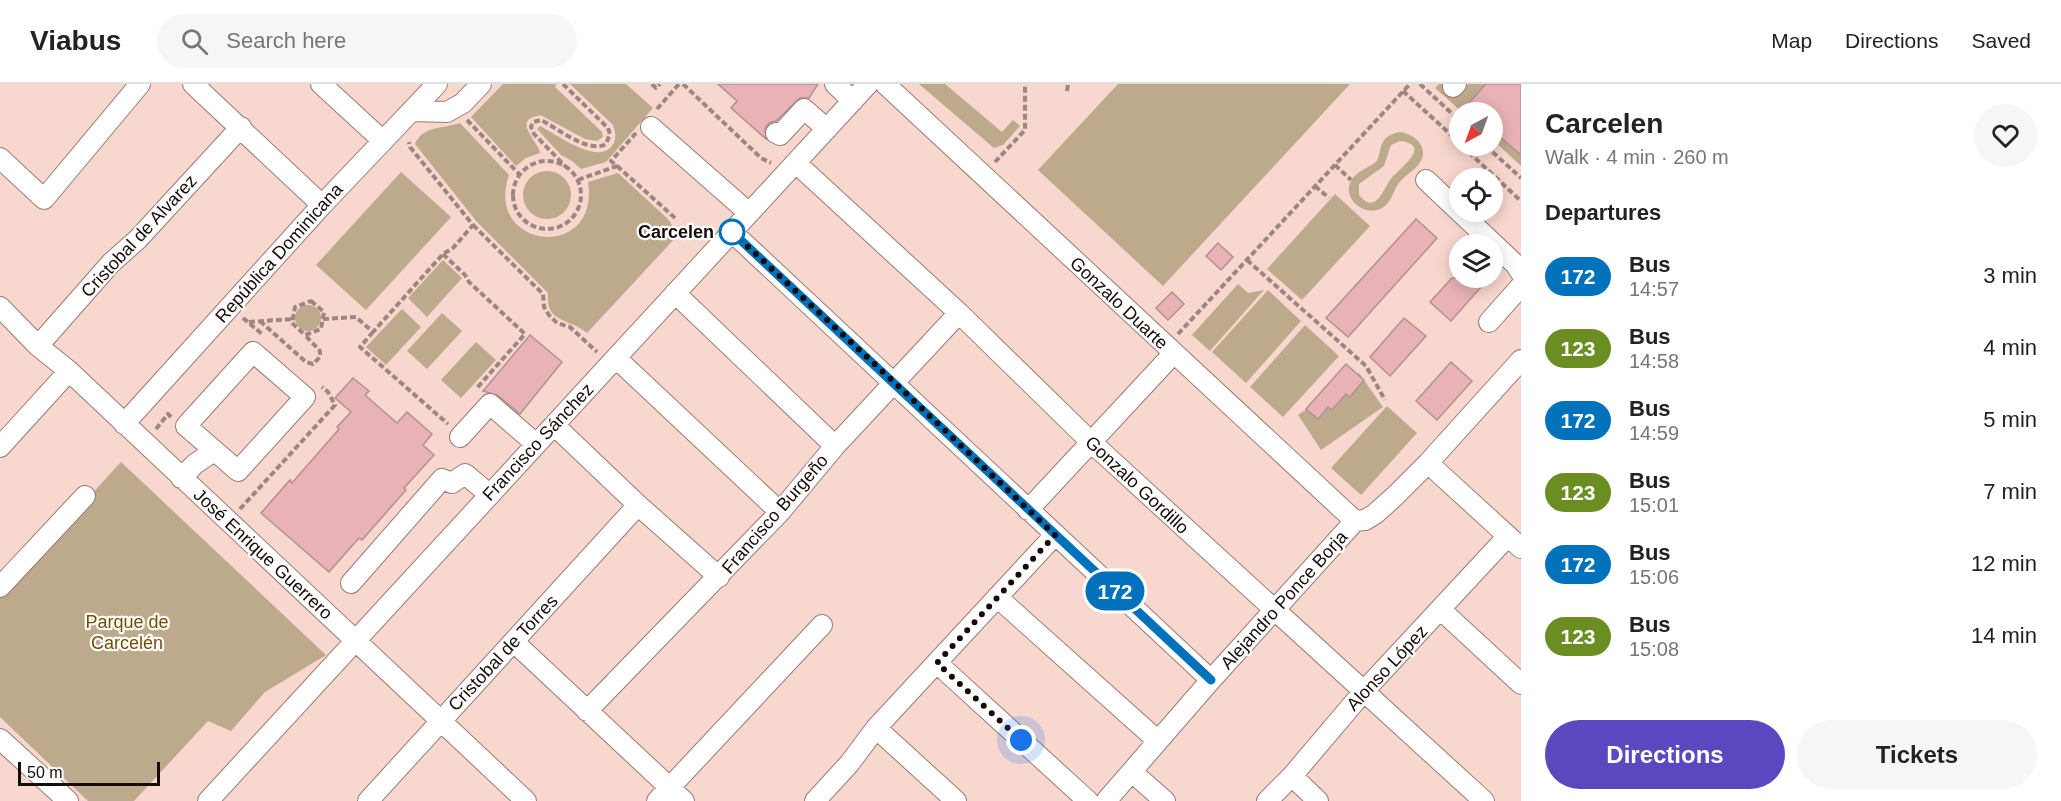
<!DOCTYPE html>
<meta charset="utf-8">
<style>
:root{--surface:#fff;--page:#f6f6f6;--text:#222;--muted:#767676;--line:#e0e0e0;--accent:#5b47bf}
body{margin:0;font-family:Helvetica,sans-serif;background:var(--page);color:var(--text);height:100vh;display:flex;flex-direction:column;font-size:22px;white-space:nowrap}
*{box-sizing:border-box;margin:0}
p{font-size:20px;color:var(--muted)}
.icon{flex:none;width:33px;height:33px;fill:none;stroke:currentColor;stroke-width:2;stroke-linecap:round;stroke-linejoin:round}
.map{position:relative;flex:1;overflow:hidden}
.details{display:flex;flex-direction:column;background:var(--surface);width:540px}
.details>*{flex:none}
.badge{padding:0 12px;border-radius:20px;font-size:21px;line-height:39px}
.needle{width:39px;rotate:221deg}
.fabs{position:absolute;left:1449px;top:18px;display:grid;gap:12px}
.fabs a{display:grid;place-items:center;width:54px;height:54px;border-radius:50%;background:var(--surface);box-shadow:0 3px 15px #0003;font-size:30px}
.scale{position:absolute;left:18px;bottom:15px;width:142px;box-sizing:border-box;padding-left:6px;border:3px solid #160b09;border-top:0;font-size:16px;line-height:21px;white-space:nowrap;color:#160b09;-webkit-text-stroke:4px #fff;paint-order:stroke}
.you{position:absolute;width:30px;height:30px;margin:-15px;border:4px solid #fff;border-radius:50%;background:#1a73e8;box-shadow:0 0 0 9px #1a73e833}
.map>.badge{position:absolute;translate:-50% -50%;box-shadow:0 0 0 3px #fff}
h2{padding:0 24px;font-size:22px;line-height:54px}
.round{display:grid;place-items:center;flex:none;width:63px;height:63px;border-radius:32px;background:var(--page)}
.summary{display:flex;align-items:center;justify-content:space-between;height:102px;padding:0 24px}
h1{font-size:28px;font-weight:600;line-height:45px}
.button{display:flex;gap:12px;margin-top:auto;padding:12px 24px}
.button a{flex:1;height:69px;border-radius:36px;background:var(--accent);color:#fff;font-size:24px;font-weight:600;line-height:69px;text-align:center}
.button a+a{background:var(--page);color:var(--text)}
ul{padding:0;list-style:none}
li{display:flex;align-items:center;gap:18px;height:72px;padding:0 24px}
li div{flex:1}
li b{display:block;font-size:22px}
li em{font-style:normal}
li .badge{min-width:66px;font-weight:700;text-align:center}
header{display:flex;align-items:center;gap:36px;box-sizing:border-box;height:84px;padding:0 30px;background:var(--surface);border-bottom:2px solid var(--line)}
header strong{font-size:28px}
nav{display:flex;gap:33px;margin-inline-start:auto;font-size:21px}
.search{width:420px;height:54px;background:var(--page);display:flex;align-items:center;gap:15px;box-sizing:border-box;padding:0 21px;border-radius:33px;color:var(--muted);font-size:22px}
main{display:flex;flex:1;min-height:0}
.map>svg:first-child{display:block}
.green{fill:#bda98c;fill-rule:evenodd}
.building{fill:#e8b2b6;stroke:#b09092;stroke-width:1.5}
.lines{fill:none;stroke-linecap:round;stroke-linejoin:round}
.minor-casing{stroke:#987b73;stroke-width:22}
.path{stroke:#9e8680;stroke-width:4;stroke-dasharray:6 3;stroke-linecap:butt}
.minor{stroke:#fff;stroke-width:20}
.line-casing{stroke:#fff;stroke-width:14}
.line{stroke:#0072bc;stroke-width:9}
.walk{stroke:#160b09;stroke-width:6;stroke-dasharray:0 10.8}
.stop-dot{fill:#fff;stroke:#0072bc;stroke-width:3}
.labels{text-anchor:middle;stroke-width:4.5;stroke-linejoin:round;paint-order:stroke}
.stop-label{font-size:18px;font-weight:bold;fill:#160b09;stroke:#fff;text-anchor:end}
.street-label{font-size:18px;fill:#160b09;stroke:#fff}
.park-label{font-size:18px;fill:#724e01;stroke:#fff}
</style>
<header>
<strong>Viabus</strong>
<div class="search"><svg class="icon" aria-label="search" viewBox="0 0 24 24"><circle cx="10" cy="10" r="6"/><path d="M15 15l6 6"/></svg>Search here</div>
<nav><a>Map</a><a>Directions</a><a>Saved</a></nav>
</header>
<main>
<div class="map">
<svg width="1521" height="717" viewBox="0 0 1521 717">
<rect width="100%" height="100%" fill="#f8d7ce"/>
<path class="green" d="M503,0H556L555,3L602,48L603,53L597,57L585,55L546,34C542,32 542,31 537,32C512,37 540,59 540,69L526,74L516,82L471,33Z
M570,0H626L653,24L606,78L581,85L572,77L561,71L537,45L540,42C556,50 594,79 610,64C617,58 616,49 613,41Z
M919,0H945L1002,48L1013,36L1020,42L1003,61L994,64Z
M1118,0H1350L1163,202L1038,86Z
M1439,0H1521V82L1493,56L1492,28H1462L1435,4Z
M460,39L509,91C483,165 600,179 588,98L618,89L668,135L678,151L587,249C570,234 545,240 548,209L477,138L415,60C423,41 444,45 460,39Z
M1399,48C1414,49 1431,64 1419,80C1414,87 1404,92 1399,99C1392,108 1392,120 1380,125C1363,132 1342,114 1351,97C1356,87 1369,84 1377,77C1383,61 1379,53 1399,48ZM1400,57C1434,61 1398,85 1391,95C1383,105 1376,132 1359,111V100L1384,82L1391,61Z
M523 111a24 24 0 1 1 48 0a24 24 0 1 1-48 0Z
M401,88L451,133L366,226L316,181Z
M1335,110L1370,142L1302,216L1267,185Z
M443,176L462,194L427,233L408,214Z
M1238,200L1248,209L1264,206L1210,267L1192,251Z
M1268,206L1301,237L1246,299L1212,268Z
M295 234a13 13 0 1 1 26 0a13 13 0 1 1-26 0Z
M402,225L421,243L386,281L366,263Z
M442,229L462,247L427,285L407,267Z
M1305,241L1339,272L1283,333L1250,303Z
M476,258L496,276L461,314L441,296Z
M1359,289L1383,323L1321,366L1298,331Z
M1387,322L1417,349L1361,411L1331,384Z
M121,378L326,571L265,608L231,647L208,637L134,717H88L0,633V510Z"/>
<path class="building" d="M718,0H818L809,14H800L776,37L769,39L765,44L766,55L731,24L737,17Z
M1486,0H1521V71L1492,46V28H1461Z
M1416,135L1437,154L1348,253L1326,234Z
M1218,159L1233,173L1221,186L1206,172Z
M1452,194H1489L1451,237L1430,218Z
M1172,208L1184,220L1168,236L1156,224Z
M1404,234L1426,252L1390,292L1370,273Z
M530,251L562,278L520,330L497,311L483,307Z
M1451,278L1472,297L1437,336L1416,317Z
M1346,280L1364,296L1350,313L1346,310L1332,326L1328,323L1318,335L1306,325Z
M353,294L369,307L365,311L397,339L407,328L432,350L423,361L434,371L404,404L406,406L362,456L359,454L329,488L261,429L290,396L292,399L339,345L337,343L351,328L335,314Z"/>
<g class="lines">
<g class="minor-casing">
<path id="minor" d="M193,0L322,121
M321,0L383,57
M835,0L853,17
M885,0L1355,437
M1453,3L1456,0
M411,27L447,28L463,19L481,0
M651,43L749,129
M776,49L780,51L804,25L827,45
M0,74L44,115L140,0
M796,79L959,229L1091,358L1484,717
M1426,96L1515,180L1521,189
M732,148L1211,596
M675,209L835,362
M0,223L38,262L69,287L526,717
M1489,238L1521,202
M38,262L111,179L138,155L241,43
M253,268L305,313L238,387L186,342Z
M616,274L780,428
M124,340L322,121L437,0
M554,341L638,421L719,493
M460,353L490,320L536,360
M0,363L69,287
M1428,379L1521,464
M181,394L195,380L214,367
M1028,426L1173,270
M351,499L442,395L452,399L465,390L490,411
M0,503L85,412
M997,513L1158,657
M1440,525L1521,600
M514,558L684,717
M937,579L1088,717
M587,627L780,428L835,362L959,229
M876,644L956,717
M0,655L68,717
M1133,689L1165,717
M1292,692L1318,717
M208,717L868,0
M368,717L638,421
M657,717L822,541
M815,717L849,680L876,644L1055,451
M1106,717L1211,596L1355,437L1365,436L1375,430L1395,412L1428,379L1521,276
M1267,717L1292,692L1364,607L1508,452"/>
</g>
<path class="path" d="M563,0L608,44L610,50L606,60C589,70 557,44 541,36L533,38L531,43L534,50L567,84
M652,0L656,4L660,0
M683,0L761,74L771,79
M1420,0L1460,37
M1067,7L1068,0
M1403,7L1460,59
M657,25L679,0
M467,36L520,91
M1462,62L1521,117
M1486,62L1521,94
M513 111a34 34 0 1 1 68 0a34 34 0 1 1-68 0Z
M995,78L1025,46V0
M1335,81L1351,96
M617,82L675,134
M578,96L617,82L611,77L636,49
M1315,102L1329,114
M473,141L543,210L544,223L549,231L557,239L570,243L597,268
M443,170L465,191L469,198L525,250L476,305
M1247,176L1366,282L1385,316
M311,217L324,228L321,245L305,251L292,239L295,223Z
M243,234L262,250
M323,235L356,233L373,248L443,170L453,164L473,141L410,63L409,58
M260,237L306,278L313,280L320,273V267L305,251
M249,238L293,235
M373,248L360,263L448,340
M1178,250L1410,0
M156,345L168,330L171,333
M240,425L335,321L328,308L322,303"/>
<use href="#minor" class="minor"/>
</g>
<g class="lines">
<g class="line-casing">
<path id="line" d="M732,148L1211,596"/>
</g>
<use href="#line" class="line"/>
<path class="walk" d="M732,148L894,298L1055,451L937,579L1021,656"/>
</g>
<circle class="stop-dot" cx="732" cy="148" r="12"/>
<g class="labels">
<g class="stop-label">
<text x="714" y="154">Carcelen</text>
</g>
<g class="street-label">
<text transform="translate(139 152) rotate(-47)" y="6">Cristobal de Alvarez</text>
<text transform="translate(279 169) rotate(-48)" y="6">República Dominicana</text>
<text transform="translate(1119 219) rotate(43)" y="6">Gonzalo Duarte</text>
<text transform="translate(538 358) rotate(-47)" y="6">Francisco Sánchez</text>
<text transform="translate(1137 401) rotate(43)" y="6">Gonzalo Gordillo</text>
<text transform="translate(775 430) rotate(-49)" y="6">Francisco Burgeño</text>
<text transform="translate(263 470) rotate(43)" y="6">José Enrique Guerrero</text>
<text transform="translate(1284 516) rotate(-48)" y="6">Alejandro Ponce Borja</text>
<text transform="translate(503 569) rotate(-47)" y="6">Cristobal de Torres</text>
<text transform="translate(1387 584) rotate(-47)" y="6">Alonso López</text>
</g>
<g class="park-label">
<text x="127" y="544">Parque de<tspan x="127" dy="21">Carcelén</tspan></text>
</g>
</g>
</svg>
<div class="fabs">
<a><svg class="needle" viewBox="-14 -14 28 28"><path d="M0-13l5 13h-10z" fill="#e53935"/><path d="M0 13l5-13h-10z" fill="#767676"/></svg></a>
<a><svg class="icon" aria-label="locate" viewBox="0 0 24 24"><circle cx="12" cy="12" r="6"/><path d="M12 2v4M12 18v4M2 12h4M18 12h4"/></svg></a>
<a><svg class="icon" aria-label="layers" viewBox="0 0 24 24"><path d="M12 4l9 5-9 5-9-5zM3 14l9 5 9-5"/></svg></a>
</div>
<div class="scale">50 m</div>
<div class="you" style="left:1021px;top:656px"></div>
<b class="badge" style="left:1115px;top:507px;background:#0072bc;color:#fff">172</b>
</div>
<section class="details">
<div class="summary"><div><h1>Carcelen</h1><p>Walk · 4 min · 260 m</p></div><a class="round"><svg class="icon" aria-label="heart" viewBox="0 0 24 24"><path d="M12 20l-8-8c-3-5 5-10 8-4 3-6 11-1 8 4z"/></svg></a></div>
<h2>Departures</h2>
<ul>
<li><span class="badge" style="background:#0072bc;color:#fff">172</span><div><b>Bus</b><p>14:57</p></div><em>3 min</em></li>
<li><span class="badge" style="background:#6b8e23;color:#fff">123</span><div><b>Bus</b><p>14:58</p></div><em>4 min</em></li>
<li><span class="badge" style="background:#0072bc;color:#fff">172</span><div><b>Bus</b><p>14:59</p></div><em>5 min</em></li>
<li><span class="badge" style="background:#6b8e23;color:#fff">123</span><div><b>Bus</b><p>15:01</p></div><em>7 min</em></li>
<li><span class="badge" style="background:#0072bc;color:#fff">172</span><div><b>Bus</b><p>15:06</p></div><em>12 min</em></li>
<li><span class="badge" style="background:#6b8e23;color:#fff">123</span><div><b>Bus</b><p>15:08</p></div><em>14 min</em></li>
</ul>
<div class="button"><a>Directions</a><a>Tickets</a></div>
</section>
</main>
